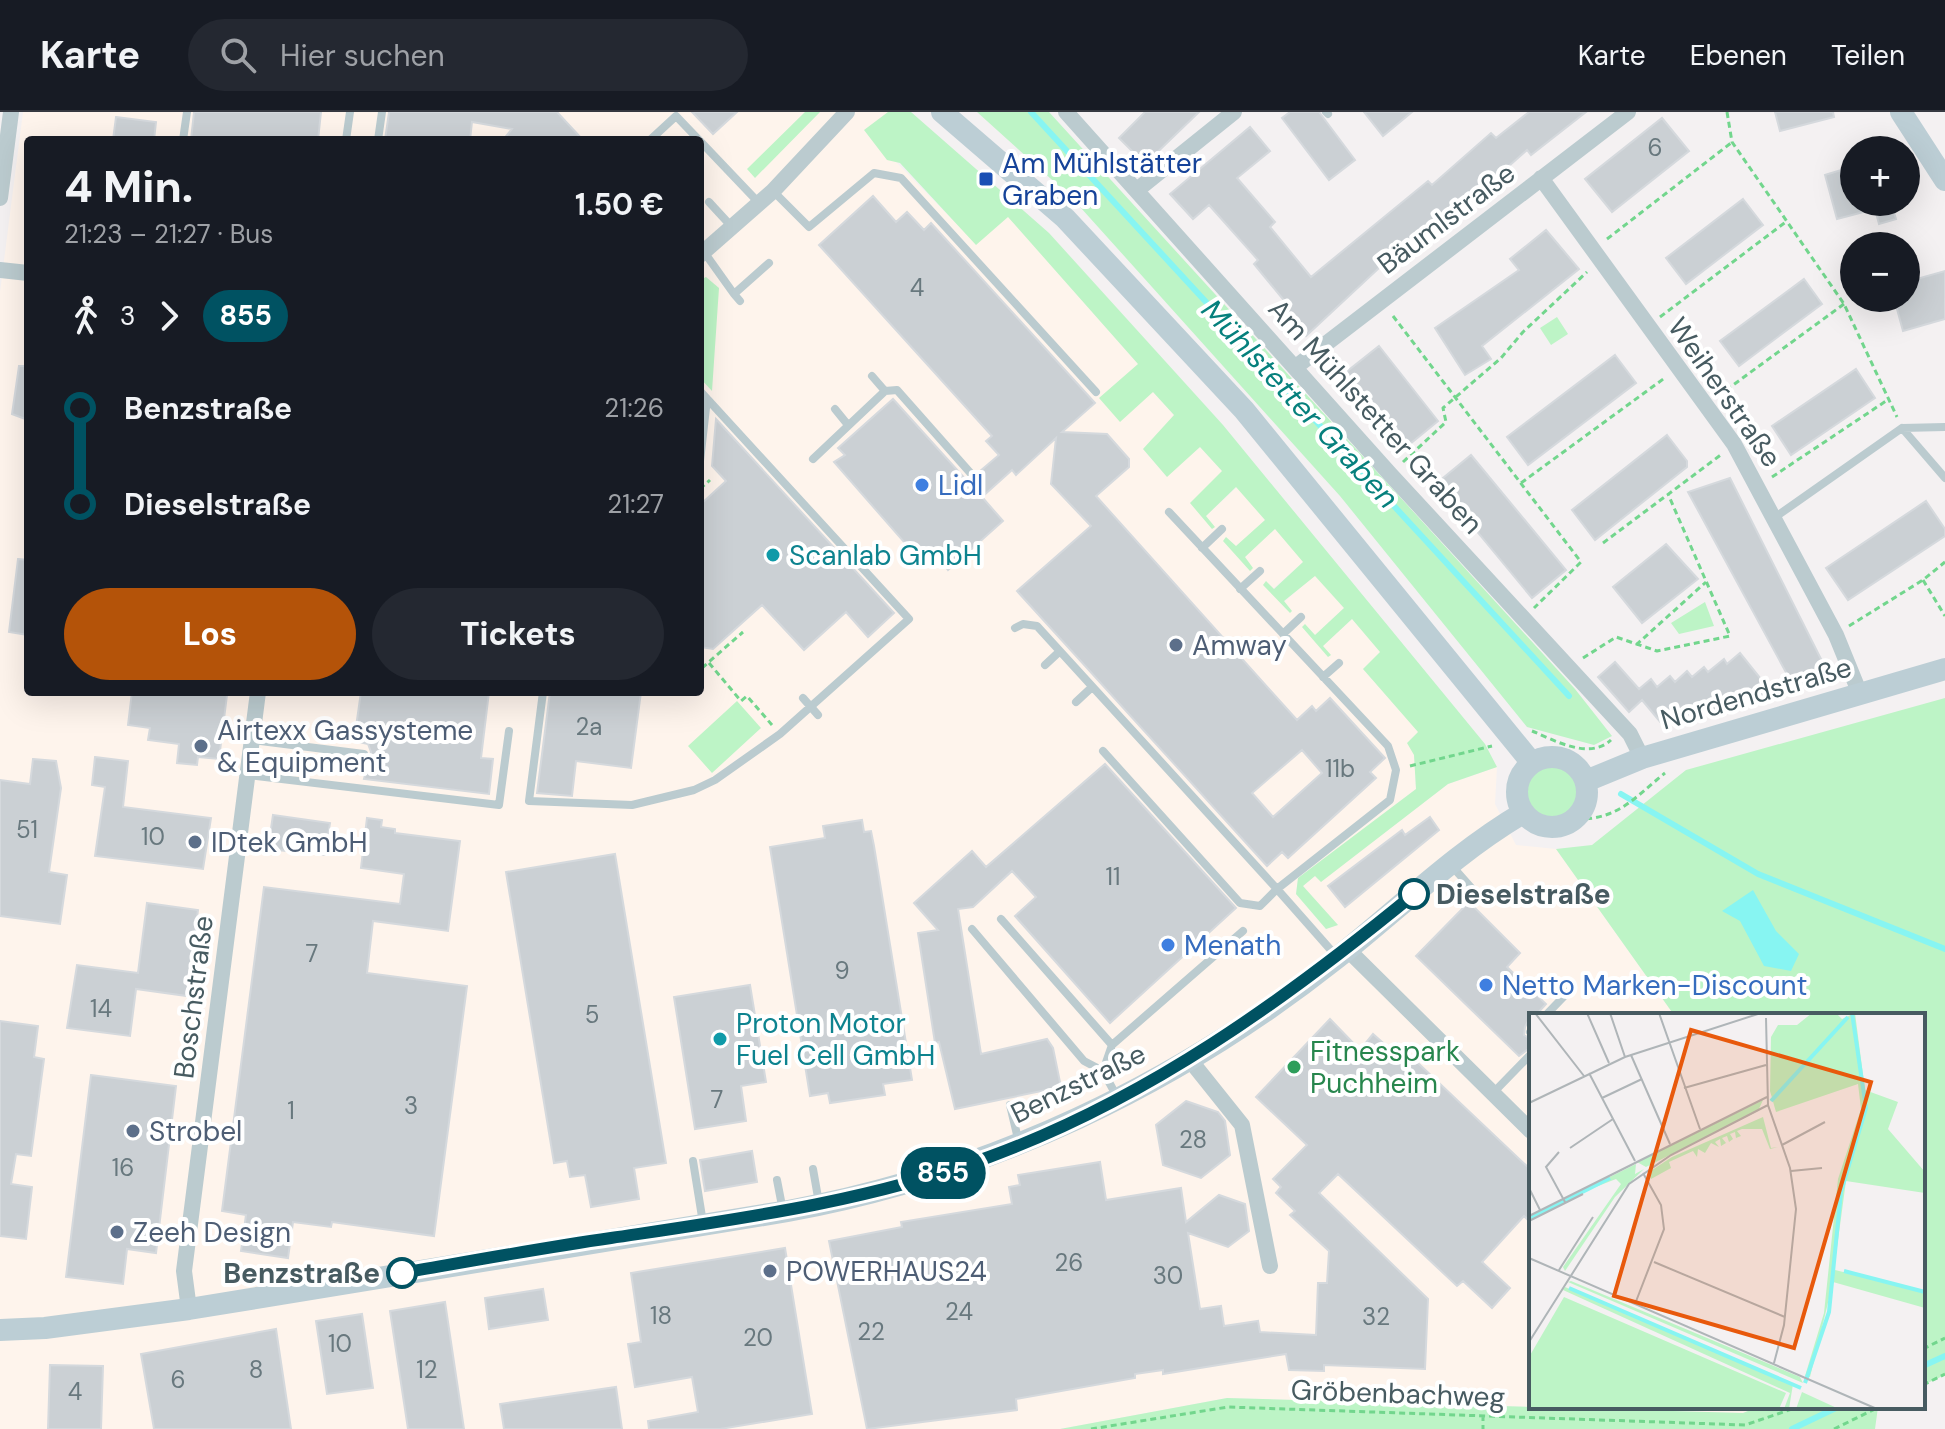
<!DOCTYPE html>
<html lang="de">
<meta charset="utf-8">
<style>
:root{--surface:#171b24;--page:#242831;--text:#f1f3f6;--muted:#9ea1a6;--line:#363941;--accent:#b45309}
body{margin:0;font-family:"DM Sans",sans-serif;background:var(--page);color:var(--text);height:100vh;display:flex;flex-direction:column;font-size:30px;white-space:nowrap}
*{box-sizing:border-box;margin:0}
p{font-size:26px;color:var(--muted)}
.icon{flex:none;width:44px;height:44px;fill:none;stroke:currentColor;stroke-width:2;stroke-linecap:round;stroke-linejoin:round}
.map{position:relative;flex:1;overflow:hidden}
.side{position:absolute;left:24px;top:24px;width:680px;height:560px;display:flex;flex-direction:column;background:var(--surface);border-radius:8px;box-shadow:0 8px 32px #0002}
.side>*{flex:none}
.badge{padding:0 16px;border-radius:26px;font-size:28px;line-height:52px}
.buttons{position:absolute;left:1840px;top:24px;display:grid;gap:16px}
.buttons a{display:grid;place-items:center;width:80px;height:80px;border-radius:50%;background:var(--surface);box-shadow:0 8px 32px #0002;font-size:40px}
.map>.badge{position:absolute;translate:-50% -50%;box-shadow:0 0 0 4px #fff}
.legs{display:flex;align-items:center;gap:12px;height:88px;padding:0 40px;font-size:26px}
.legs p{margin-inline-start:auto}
.head{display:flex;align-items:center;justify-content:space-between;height:136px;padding:0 40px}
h1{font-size:44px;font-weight:800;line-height:60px}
.button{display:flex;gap:16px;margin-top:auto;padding:16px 40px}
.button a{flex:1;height:92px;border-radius:48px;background:var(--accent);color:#fff;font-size:32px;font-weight:800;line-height:92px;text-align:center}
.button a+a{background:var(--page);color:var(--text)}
ul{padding:0 40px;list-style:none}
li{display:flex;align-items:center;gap:28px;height:96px;font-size:30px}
li i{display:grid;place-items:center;width:12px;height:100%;margin:0 10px;background:currentColor}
li i::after{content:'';width:20px;height:20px;margin:-10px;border:6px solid;border-radius:50%;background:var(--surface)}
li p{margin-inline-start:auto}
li:first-child i{background:linear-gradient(#0000 50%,currentColor 0)}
li:last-child i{background:linear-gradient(currentColor 50%,#0000 0)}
header{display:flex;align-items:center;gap:48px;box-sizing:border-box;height:112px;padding:0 40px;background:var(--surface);border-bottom:2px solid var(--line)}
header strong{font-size:38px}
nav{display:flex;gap:44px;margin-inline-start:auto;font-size:28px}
.search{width:560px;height:72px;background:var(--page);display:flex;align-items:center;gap:20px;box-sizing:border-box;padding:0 28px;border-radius:44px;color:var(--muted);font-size:30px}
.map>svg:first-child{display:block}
.commercial{fill:#fef4ec;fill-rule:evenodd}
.green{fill:#bdf4c6}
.water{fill:#87f5f2}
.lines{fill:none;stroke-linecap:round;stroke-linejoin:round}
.stream{stroke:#87f5f2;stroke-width:6}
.building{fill:#cbd0d4;stroke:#d5d9dd;stroke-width:2;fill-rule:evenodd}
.path{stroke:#72d68d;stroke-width:3;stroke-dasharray:6 4;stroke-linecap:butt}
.lane{stroke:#bbcbcf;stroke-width:8}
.street{stroke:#bbcbcf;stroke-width:16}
.secondary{stroke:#bcced5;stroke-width:22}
.line-1-casing{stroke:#fff;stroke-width:18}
.line-1{stroke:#005262;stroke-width:12}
.transit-dot{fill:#1a4fb4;stroke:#fff;stroke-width:3}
.shop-dot{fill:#3f7fe0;stroke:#fff;stroke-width:3}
.culture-dot{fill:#0f9aa8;stroke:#fff;stroke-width:3}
.service-dot{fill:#5c6f8a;stroke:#fff;stroke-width:3}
.stop-1-dot{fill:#fff;stroke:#005262;stroke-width:4}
.leisure-dot{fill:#2e9e5b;stroke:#fff;stroke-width:3}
.labels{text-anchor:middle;stroke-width:8;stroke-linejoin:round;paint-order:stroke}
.number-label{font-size:24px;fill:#68787e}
.transit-label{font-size:28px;fill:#164399;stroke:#fff;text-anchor:start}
.street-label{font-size:28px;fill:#475b61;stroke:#fff}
.shop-label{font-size:28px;fill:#366cbe;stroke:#fff;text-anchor:start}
.culture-label{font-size:28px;fill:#0d838f;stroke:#fff;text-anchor:start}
.service-label{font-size:28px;fill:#4e5e75;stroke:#fff;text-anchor:start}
.stop-label{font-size:28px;font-weight:bold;fill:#475b61;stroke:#fff;text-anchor:start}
.leisure-label{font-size:28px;fill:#27864d;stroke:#fff;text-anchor:start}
.water-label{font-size:30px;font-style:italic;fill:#06807d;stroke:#fff}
.inset-river{fill:none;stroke:#87f5f2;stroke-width:4}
.inset-road{fill:none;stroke:#afb5b8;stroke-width:2}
.view{fill:#e8590c;fill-opacity:0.15;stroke:#e8590c;stroke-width:4}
.inset-edge{fill:none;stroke:#475b61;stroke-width:4}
</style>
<header>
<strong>Karte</strong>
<div class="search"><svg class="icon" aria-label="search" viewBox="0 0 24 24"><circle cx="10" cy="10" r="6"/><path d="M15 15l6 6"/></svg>Hier suchen</div>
<nav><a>Karte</a><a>Ebenen</a><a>Teilen</a></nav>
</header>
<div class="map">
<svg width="1945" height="1317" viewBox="0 0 1945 1317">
<rect width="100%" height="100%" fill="#f4f1f2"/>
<path class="commercial" d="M23,0H805L748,57L755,65L820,0H888L865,18L976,132L1008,104L1138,252L1153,280L1175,304L1143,337L1166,364L1200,335L1222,359L1206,404L1237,375L1265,408L1236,435L1244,446L1275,416L1304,449L1273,477L1284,490L1315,463L1344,496L1315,523L1305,513L1302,515L1328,544L1323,534L1352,507L1381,540L1363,557L1419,620L1414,643L1416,677L1298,766L1296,782L1326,817L1338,813L1303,774L1315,764L1321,769L1448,672L1497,655L1495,692L1516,733L1556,737L1674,903H1531V1295H1758L1743,1301L1227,1286L1060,1317H0V180ZM28,28H700V580H28Z"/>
<path class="green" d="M805,0H820L755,66L747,57Z
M888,0H911L1049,121L1223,313L1485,632L1497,655L1448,672L1321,770L1315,764L1303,774L1338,813L1326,817L1296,782L1298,766L1416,677L1414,643L1407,631L1418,620L1363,557L1380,540L1352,507L1323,534L1331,543L1328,545L1302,515L1305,512L1315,523L1344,496L1315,464L1284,489L1292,499L1290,501L1263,473L1266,469L1274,477L1303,450L1275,417L1245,445L1253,456L1250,459L1223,429L1226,425L1236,434L1265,408L1236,375L1206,404L1215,415L1212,417L1190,391L1222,359L1200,335L1167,365L1143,337L1174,303L1153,280L1120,310L1099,286L1138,252L1008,105L976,133L900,51L887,48L864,18Z
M977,0H1049L1575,577L1612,624L1594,633L1527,615L1340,384L1072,86Z
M706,165L719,176L712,279L700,266V168Z
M1557,205L1568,222L1551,233L1540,216Z
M1705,490L1714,514L1679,522L1671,511Z
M1945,586V1263L1923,1273V903H1674L1556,737L1592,733L1686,658Z
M737,589L761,616L712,661L688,634Z
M1524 681a28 28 0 1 1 56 0a28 28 0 1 1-56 0Z
M1227,1286L1743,1301L1758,1295H1878L1875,1317H1060Z"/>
<path class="water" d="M1753,778L1776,819L1799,842L1791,859L1764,854L1740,809L1722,799Z"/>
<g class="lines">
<path class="stream" d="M1031,0L1569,584
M1621,682L1758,762L1945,837
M1923,1254L1945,1244
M1792,1317L1838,1295"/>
</g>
<path class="building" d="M194,0H321L318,28H191Z
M389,0H557L583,28H503L512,17L472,10L470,28H385Z
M692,0H737L713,22Z
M1145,0H1199L1145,52L1119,26Z
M1290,0H1319L1355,48L1329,68L1282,6Z
M1364,0H1412L1383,24Z
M1529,0H1586L1531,43L1527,38L1474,85L1471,80L1411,132L1408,129L1306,224L1282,197L1287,192L1254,152L1258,148L1209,93L1193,107L1170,82L1250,15L1270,39L1237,66L1275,110L1270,115L1311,165L1428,69L1432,73L1491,21L1496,26Z
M1775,0H1833L1834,5L1780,19Z
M116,5L156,10L154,28H113Z
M1662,6L1689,39L1612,100L1585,67Z
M1854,54V90H1891L1896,107L1879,112L1875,97L1837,107L1825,63Z
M873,84L896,110L907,100L924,118L931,111L1095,291L1062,320L1107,322L1129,347V355L1096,384L1297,608L1312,594L1316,599L1330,586L1385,646L1370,660L1376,666L1288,746L1282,740L1267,754L1017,479L1091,414L1051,372L1056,326L1016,363L1012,358L982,385L1003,409L948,458L931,436L918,446L834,350L845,343L838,336L893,287L968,370H979V360L999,343L986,329L992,324L819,133ZM1302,638L1322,661L1273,705L1252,681Z
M1743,87L1763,113L1686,172L1666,146Z
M1546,118L1579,157L1482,234L1491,247L1465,263L1435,216L1519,158L1510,147Z
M1945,159V207L1903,219L1894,186H1906V170Z
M1804,167L1822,192L1739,254L1720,229Z
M1379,234L1438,309L1405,336L1345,261Z
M1615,243L1636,271L1528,353L1507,325Z
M19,254H28V308L12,302Z
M1856,257L1875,286L1791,343L1772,314Z
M716,307L894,501L868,525L846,500L804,538L762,493L713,537L700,535V393L726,369L712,354Z
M1667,323L1687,349V355L1595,428L1572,398Z
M1471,343L1566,458L1532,486L1437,371Z
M1730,366L1829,563L1794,575L1688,380Z
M1926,389L1945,417V424L1848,488L1826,456Z
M1666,432L1698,467L1642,511L1613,475Z
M18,447L28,448V523L9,520Z
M1740,541L1769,577L1751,592L1746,586L1731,597L1727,592L1715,602L1709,595L1698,603L1694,598L1681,608L1675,601L1662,612L1642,588L1629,600L1598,565L1615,550L1639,577L1651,567L1657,575L1670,564L1675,570L1687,559L1692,565L1704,555L1708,560L1724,547L1727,552Z
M132,580L227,583L219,647L198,645L197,653L177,651L179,632L148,628L150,616L128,613Z
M361,580H489L481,646L493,647L489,682L364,667L371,640L368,632L354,629Z
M550,580H641L631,656L576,649L572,684L537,681Z
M95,645L128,649L123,695L211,706L203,757L95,744L105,675L92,673Z
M33,647L56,649L61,676L49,760L67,763L60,812L0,804V668L30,672Z
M1105,652L1236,796L1110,911L1015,804L1036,785L1012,759L973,795L958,797L981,942L1047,927L1053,936L1061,975L955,997L939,930L935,931L918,821L938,818L914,791L972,739L986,755Z
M273,703L330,711L325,743L268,737Z
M1430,705L1439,718L1345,795L1328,774L1402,718L1405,723Z
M367,706L382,708L381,715L395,717V721L460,729L448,819L373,809L367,861L467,874L434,1124L332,1110L331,1115L293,1110L288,1146L241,1139L246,1103L222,1099L264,775L400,792L404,762L361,756Z
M862,708L864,720L871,719L874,734L912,968L883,972L885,983L830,991L828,981L810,984L770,735L825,726L823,714Z
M615,742L666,1051L634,1056L639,1087L591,1095L585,1063L570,1065L567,1049L554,1051L506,760Z
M1469,790L1520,841L1507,855L1546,892L1536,903H1531L1525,915L1524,923L1531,927V935L1519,944L1416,844Z
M147,791L198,798L187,884L136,877L130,924L67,916L77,853L138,861Z
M750,873L766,970L741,974L746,1009L695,1017L674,885Z
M1330,907L1360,938L1373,922L1390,937L1397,931L1531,1058V1111L1524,1104L1482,1150L1510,1176L1492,1196L1463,1169L1457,1174L1338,1062L1319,1081L1428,1187L1425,1257L1324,1253V1259L1289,1258L1286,1242L1163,1262V1258L1135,1262V1266L1016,1287L1017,1298L867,1317L829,1129L902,1115L901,1110L1012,1092L1009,1075L1020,1073L1018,1063L1100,1050L1106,1088L1181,1076L1186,1110L1219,1083L1245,1092L1249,1119L1228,1135L1188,1121L1200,1197L1221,1194L1224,1214L1258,1209L1260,1220L1316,1223L1318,1171H1327L1329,1139L1290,1103L1295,1099L1276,1081L1281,1075L1273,1067L1307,1033L1256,985Z
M0,909L38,914L34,945L44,947L31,1044L16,1042L11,1072L32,1075L26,1127L0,1124Z
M91,963L176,974L156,1141L127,1137L123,1172L66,1165Z
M1186,989L1218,1000L1225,1009L1230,1043L1201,1066L1163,1053L1156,1013Z
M752,1039L757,1070L705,1079L700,1048Z
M785,1136L812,1302L720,1317H649L648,1309L698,1300L692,1265L635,1275L628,1232L641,1230L631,1161Z
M543,1177L548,1208L489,1217L485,1186Z
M445,1190L464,1317H408L390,1199Z
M362,1202L373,1276L327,1282L316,1209Z
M276,1217L291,1317H154L141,1242Z
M50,1253L103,1254L101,1317H48Z
M616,1275L622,1317H504L500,1292Z"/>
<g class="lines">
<path class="path" d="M1727,0L1732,30L1844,192L1897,305
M1607,127L1731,31
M1393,204L1581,450L1534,496
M1660,205L1787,109
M1718,284L1844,192
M1403,350L1446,310L1443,296L1501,246L1523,220L1587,160
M1772,365L1889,287
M1521,371L1666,265
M700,377L710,368
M1603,431L1722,342
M1923,468L1945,504
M1849,514L1923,468L1945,450
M1636,533L1706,470
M1583,546L1616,525L1657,539L1730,524L1668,382
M709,551L741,589L747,584L772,613
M702,556L743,520
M1532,619C1556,629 1589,648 1611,628
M1410,654L1492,634
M1576,707C1618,708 1634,686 1665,661
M1923,1237L1945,1226
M1923,1273L1945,1262
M1483,1303V1317
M1091,1317L1228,1295L1745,1313L1798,1295
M1834,1317L1879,1295"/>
<path class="lane" d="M1326,0L1328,2
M183,28L187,0
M346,28L350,0
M378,28L382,0
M650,28L676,4L699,28
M700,29L759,91
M773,79L809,115L874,61L901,66L1096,280
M709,90L732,115
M704,140L734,182
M740,189L734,182L769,151
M885,279L897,278L974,365
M835,297L848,313
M1902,316L1945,366
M813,347L885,279L872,264
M700,349L707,287
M1169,400L1388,634L1396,658L1390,688L1277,777L1337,845
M1774,406L1902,316L1945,315
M1202,436L1222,417
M1240,477L1260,459
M1015,516L1023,512L1037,514L1277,777L1260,794L1240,791L1103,639
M1283,522L1301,505
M1045,553L1059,540
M1323,565L1339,551
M543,580L529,689L632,693L694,678L715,668L780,622L909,507L700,279
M803,586L818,603
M1076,590L1091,576
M252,628L364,642
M248,663L499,693L509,619
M1451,753L1482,788
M1001,807L1112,933L1103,959L1116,983
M972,817L1084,949L1103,959
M1546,903L1572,876
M1530,920L1531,919
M1112,933L1243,819
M1493,981L1531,942
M1010,993L1019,1031
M936,1040L939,1057
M693,1049L703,1111
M813,1057L819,1091
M777,1068L783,1099"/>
<path class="street" d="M1066,0L1390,362L1630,622L1642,646
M1541,66L1734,332L1836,523L1860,582
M1137,78L1234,0
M0,86L11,0
M700,143L773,79L847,0
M0,158L28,161
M1297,254L1628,0
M1347,837L1531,1019
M1190,948L1242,1013L1270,1154
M189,1197L184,1159L258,580"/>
<path class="secondary" d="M942,0L1065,106L1244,298L1532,651
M1901,0L1945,68
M1517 680a35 35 0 1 1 70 0a35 35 0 1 1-70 0Z
M1586,669L1642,646L1945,557
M0,1218L45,1216L189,1197L788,1099C989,1062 1177,973 1337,846C1399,797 1455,741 1523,701"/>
</g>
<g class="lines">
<g class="line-1-casing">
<path id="line-1" d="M402,1161C471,1149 541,1136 611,1126C738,1107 867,1090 989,1045C1147,987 1285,888 1414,782"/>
</g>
<use href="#line-1" class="line-1"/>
</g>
<rect class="transit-dot" x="978" y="59" width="16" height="16" rx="4"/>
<g class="shop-dot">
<circle cx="922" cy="373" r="8"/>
<circle cx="1168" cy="833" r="8"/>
<circle cx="1486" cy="873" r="8"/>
</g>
<g class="culture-dot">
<circle cx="773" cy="443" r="8"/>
<circle cx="720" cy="927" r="8"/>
</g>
<g class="service-dot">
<circle cx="1176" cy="533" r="8"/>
<circle cx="201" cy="634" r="8"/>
<circle cx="195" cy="730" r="8"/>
<circle cx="133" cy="1019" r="8"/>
<circle cx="117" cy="1120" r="8"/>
<circle cx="770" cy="1159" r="8"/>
</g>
<g class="stop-1-dot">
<circle cx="1414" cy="782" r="14"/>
<circle cx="402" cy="1161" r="14"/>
</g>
<circle class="leisure-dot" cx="1294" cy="955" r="8"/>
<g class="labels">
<g class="number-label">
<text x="1655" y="44">6</text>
<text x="917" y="184">4</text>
<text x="589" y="623">2a</text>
<text x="1340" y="665">11b</text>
<text x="27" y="726">51</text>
<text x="153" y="733">10</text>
<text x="1113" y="773">11</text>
<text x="312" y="850">7</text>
<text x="842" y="867">9</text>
<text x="101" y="905">14</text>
<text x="592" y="911">5</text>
<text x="717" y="996">7</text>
<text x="411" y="1002">3</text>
<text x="291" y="1007">1</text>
<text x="1193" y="1036">28</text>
<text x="123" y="1064">16</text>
<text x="1069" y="1159">26</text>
<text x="1168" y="1172">30</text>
<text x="959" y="1208">24</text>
<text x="661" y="1212">18</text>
<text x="1376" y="1213">32</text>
<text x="871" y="1228">22</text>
<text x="758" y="1234">20</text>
<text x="340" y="1240">10</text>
<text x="256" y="1266">8</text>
<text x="427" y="1266">12</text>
<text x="178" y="1276">6</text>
<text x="75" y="1288">4</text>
</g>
<g class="transit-label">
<text x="1002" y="61">Am Mühlstätter<tspan x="1002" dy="32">Graben</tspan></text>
</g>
<g class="street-label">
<text transform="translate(1446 106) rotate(-37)" y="10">Bäumlstraße</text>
<text transform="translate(1725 280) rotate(55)" y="10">Weiherstraße</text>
<text transform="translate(1376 304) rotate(48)" y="10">Am Mühlstetter Graben</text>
<text transform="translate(1756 581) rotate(-16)" y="10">Nordendstraße</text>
<text transform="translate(193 885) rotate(-83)" y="10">Boschstraße</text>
<text transform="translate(1078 971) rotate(-26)" y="10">Benzstraße</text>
<text transform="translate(1398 1281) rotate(2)" y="10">Gröbenbachweg</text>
</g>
<g class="shop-label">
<text x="938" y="383">Lidl</text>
<text x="1184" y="843">Menath</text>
<text x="1502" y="883">Netto Marken-Discount</text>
</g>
<g class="culture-label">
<text x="789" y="453">Scanlab GmbH</text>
<text x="736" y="921">Proton Motor<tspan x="736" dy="32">Fuel Cell GmbH</tspan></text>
</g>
<g class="service-label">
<text x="1192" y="543">Amway</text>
<text x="217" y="628">Airtexx Gassysteme<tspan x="217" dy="32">&amp; Equipment</tspan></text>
<text x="211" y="740">IDtek GmbH</text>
<text x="149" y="1029">Strobel</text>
<text x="133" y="1130">Zeeh Design</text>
<text x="786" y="1169">POWERHAUS24</text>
</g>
<g class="stop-label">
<text x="1436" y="792">Dieselstraße</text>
<text x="380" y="1171" text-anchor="end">Benzstraße</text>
</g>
<g class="leisure-label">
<text x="1310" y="949">Fitnesspark<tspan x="1310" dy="32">Puchheim</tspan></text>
</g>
<g class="water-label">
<text transform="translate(1300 292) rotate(47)" y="10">Mühlstetter Graben</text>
</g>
</g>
<g transform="translate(1529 901)">
<rect width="396" height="396" fill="#f4f1f2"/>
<path d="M283,0H307L313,6L326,0L336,77L369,89L359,116L396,159V180L317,168L304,264L306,257L396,279V295L304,269L281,364L276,363L295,300L309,166L332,96L329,71L247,99L241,78L242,24L249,12H268ZM234,87L229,98L117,154L108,149ZM234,104L242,135L249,134L241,136L233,116H213L208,118L212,123L207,125L206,119L201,121L204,126L200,129L198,123L193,125L197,130L192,133L191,126L186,129L190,134L182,130L176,140L169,136L168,144L164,138L140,149L142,155L122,166L120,159L143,144ZM107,151L106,161L115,156L86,184L36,258L34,254L92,171L87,166L36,186ZM42,268L271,364L274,370L39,269ZM36,274L264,371L260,396H255L261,380L34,277ZM35,284L257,380L250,396H0V344ZM273,379L310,396H267Z" fill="#bdf4c6"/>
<path class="inset-river" d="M242,88L319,4M0,206L81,165M315,258L396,279M40,275L272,375M276,370L300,299L312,179L337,95L323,0"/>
<path class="inset-road" d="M6,0L55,63M58,0L80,50M81,0L96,44M130,0L171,116M237,5L239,92L261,155L267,196L255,312L245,350M102,42L141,131M60,60L106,148M155,75L237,52M73,85L113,66M0,90L96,44L232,0M253,132L296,109M41,135L84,106M30,139L17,154L36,189M262,158L293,155M0,175L11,197M0,203L238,84M0,208L54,181M0,245L348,396M125,249L256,304M30,257L64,204M106,291L135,216L132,192L114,160M0,329L100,171L142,142L239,92"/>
<path class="view" d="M162,17L342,69L265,335L85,283Z"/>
<rect width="396" height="396" class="inset-edge"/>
</g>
</svg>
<div class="buttons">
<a>+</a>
<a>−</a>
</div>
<b class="badge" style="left:943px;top:1061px;background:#005262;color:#fff">855</b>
<section class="side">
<div class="head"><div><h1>4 Min.</h1><p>21:23 – 21:27 · Bus</p></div><b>1.50 €</b></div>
<div class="legs"><svg class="icon" aria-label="walk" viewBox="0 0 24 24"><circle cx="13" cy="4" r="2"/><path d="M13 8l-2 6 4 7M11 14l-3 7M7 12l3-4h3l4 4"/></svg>3<svg class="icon" aria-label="forward" viewBox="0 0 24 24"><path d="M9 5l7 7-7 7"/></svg><b class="badge" style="background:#005262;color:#fff">855</b></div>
<ul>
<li><i style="color:#005262"></i><b>Benzstraße</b><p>21:26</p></li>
<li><i style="color:#005262"></i><b>Dieselstraße</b><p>21:27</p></li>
</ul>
<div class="button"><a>Los</a><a>Tickets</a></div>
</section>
</div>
